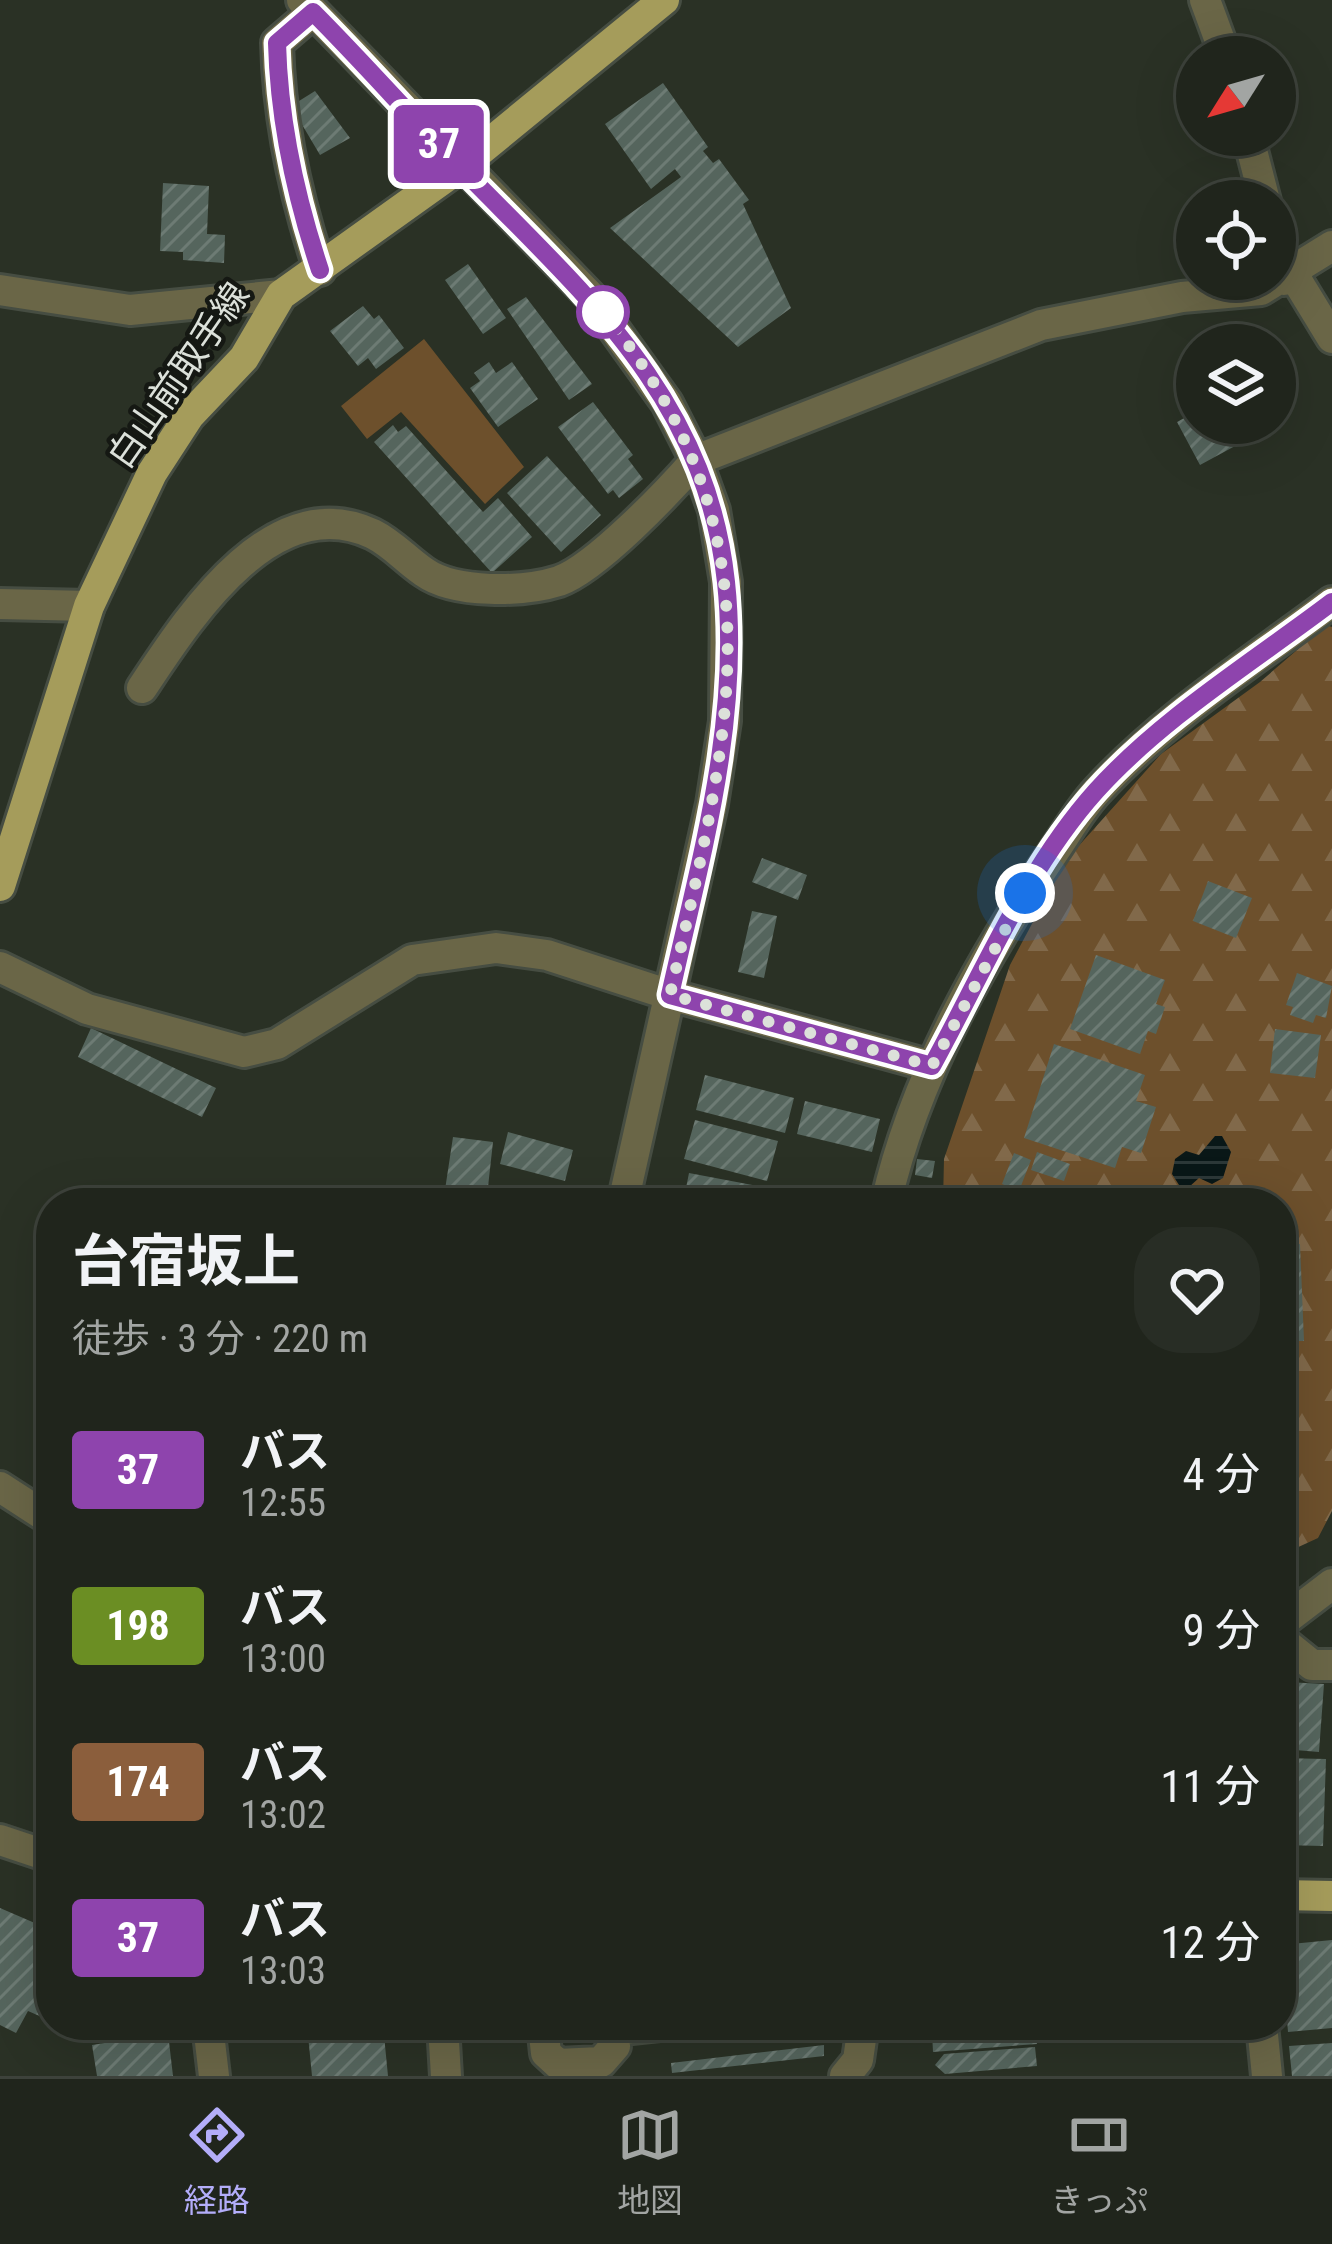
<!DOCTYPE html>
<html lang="ja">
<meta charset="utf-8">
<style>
:root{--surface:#20251c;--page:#282d25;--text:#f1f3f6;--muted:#a2a5a3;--line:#3d423b;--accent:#b3adf9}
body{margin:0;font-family:"Roboto Condensed","Noto Sans JP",sans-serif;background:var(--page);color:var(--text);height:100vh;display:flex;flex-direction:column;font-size:45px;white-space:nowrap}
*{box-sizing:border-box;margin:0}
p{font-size:39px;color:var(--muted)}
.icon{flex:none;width:66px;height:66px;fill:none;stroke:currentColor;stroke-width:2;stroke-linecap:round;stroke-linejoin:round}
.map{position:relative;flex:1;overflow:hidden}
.details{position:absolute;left:36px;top:1188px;width:1260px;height:852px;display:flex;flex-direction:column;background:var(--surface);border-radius:48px;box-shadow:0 12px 48px #0002,0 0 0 3px var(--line)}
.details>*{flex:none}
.badge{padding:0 24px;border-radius:9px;font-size:42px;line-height:78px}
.needle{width:78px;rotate:233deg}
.tools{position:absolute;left:1176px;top:36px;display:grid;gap:24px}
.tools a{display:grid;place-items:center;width:120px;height:120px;border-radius:50%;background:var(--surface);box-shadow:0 12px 48px #0002,0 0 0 3px var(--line);font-size:60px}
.you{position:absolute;width:60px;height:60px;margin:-30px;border:9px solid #fff;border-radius:50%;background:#1a73e8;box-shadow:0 0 0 18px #1a73e833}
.map>.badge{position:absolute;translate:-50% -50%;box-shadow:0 0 0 6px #fff}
.round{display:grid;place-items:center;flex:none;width:126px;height:126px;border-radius:48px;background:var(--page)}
.head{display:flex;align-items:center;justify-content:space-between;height:204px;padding:0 36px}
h1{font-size:57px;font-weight:700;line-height:90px}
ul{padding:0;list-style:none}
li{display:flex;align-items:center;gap:36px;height:156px;padding:0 36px}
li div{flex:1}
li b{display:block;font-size:45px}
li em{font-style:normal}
li .badge{min-width:132px;font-weight:700;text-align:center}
.dock{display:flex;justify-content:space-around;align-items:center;height:168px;border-top:3px solid var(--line);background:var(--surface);font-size:33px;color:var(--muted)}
.dock a{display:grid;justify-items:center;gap:6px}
.dock .selected{color:var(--accent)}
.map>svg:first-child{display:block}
.forest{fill:url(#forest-firs)}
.park{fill:#6d502c}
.water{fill:url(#water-rules)}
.building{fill:url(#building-hatch)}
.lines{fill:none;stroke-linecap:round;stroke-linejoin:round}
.minor-casing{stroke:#464d42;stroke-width:36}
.major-casing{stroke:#464d42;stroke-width:36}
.minor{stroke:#6a6647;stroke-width:30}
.major{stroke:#a59c5b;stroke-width:30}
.line-casing{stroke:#fff;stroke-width:27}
.line{stroke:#8e44ad;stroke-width:18}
.walk{stroke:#dce1da;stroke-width:12;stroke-dasharray:0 21.6}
.stop-dot{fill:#fff;stroke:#8e44ad;stroke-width:6}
.labels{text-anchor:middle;stroke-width:9;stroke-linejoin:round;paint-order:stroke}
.street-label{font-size:36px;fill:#dce1da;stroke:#151813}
</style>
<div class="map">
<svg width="1332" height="2076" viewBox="0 0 1332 2076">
<defs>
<pattern id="forest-firs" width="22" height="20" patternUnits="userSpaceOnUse" patternTransform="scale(3)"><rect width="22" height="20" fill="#6d502c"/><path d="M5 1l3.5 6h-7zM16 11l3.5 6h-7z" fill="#81694a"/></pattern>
<pattern id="water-rules" width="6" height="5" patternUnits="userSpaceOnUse" patternTransform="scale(3)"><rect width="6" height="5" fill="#091717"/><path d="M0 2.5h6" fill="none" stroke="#2c3838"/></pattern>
<pattern id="building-hatch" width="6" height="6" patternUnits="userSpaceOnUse" patternTransform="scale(3)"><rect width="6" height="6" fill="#55655d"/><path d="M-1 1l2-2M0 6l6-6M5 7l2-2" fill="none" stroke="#6d7b74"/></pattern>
</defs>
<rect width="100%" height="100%" fill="#2a3125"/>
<path class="forest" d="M1326,625L1332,627V1511L1318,1538L1281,1555V1203H943L944,1159L1010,965L1066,860L1161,754L1260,682Z"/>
<path class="park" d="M424,339L524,467L485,504L401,412L367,439L341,406Z"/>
<path class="water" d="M1215,1136H1222L1231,1152L1223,1178L1212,1184L1199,1178L1189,1187L1179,1185L1172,1174L1175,1159L1186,1151L1199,1155Z"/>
<path class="building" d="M663,83L708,147L703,151L713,163L719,159L749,200L743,204L791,308L738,347L610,228L681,177L675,169L651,189L605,124Z
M315,91L350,138L320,155L291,106Z
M163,183L209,186L207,234L225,235L224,263L183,260V252L160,251Z
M468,264L506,318L483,334L445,280Z
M526,297L592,384L569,400L507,309Z
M363,306L374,319L379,315L404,348L376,369L368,358L358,366L330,331Z
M489,362L496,373L512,362L538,399L498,427L470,388L480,381L474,373Z
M593,402L633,455L628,459L643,479L619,498L613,490L608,494L558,427Z
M1275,405L1283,420L1200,465L1177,422L1197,411V423H1275Z
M393,425L398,432L406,426L483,512L498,498L532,537L492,573L374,442Z
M547,456L601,515L561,552L507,493Z
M762,858L807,875L798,900L752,882Z
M1208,881L1252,898L1236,938L1193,921Z
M752,911L777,916L764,978L738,972Z
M1096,955L1165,980L1156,1004L1165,1007L1156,1034L1148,1031L1140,1054L1070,1029Z
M1297,973L1332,986L1326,1018L1316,1015L1313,1023L1290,1015L1293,1007L1286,1005Z
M91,1028L216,1088L202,1117L78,1057Z
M1275,1029L1321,1035L1315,1078L1270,1073Z
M1054,1044L1145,1075L1136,1101L1156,1107L1141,1153L1122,1147L1115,1168L1024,1138Z
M705,1075L794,1098L785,1133L696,1110Z
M805,1101L880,1119L872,1152L797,1134Z
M695,1120L778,1141L767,1181L684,1159Z
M508,1132L573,1150L565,1181L500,1164Z
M453,1137L493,1142L488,1187H559V1203H443Z
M1037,1152L1070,1164L1064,1181L1031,1170Z
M1014,1153L1031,1160L1019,1191L1002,1184Z
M917,1159L935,1161L932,1178L915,1175Z
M689,1173L763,1187L760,1203H683Z
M1300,1244L1304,1341H1281V1245Z
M1287,1682L1324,1684L1319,1752L1283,1749Z
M1282,1758L1326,1759L1323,1846L1281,1845Z
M0,1908L51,1930V2021L28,2011L16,2033L0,2025Z
M1332,1940V2028L1288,2032L1281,1945Z
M61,2025H123L124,2028L81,2034Z
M307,2025H383L388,2076H312Z
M1036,2025L1037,2044L933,2052L932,2032Z
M168,2033L173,2076H97L92,2045Z
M1332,2043V2076H1292L1289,2046Z
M824,2045V2056L672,2073L671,2063Z
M1035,2047L1037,2066L945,2074L935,2065L944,2054Z"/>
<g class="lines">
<g class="minor-casing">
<path id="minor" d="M302,0L591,297L667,403L696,460L714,510L726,582L725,721L712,804L623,1203
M1205,0L1226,57
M313,12L277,43C279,121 295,195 320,270
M1248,135L1265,201
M1275,242L1284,280
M1293,274L1332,338
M0,290L130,310L281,295
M0,604L89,606
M142,688C188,619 272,486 373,534C393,544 405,559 424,572C455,594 524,592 559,581C596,568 669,491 696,460L1041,325L1182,297L1261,290L1332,246
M0,967L87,1009L244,1052L277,1044L412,960L496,948L547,955L670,995L932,1066
M886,1203C914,1078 983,956 1055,850C1068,831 1081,808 1097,791C1165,717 1252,662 1332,602
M0,1487L51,1520
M1281,1623L1332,1584
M1281,1640L1312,1665H1332
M0,1840L51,1857
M208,2025L214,2076
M443,2025L446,2076
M543,2025L546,2053L558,2064L601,2062L615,2046
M1262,2025L1267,2076
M613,2030L659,2025
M845,2076L858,2060L863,2025"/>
</g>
<g class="major-casing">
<path id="major" d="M0,886L89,606L152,473L189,416L244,358L281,295L460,167L664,0
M1281,1895L1332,1896"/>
</g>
<use href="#minor" class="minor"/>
<use href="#major" class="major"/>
</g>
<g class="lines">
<g class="line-casing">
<path id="line" d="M320,270C295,195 279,121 277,43L313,12C364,63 412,118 463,170C584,294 706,397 726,582C741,721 700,860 670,995L932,1066C982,975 1026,869 1096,791C1163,717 1253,662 1332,602"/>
</g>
<use href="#line" class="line"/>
<path class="walk" d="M603,312C787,537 729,736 670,995L932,1066L1025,893"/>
</g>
<circle class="stop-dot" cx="603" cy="312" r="24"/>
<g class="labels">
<g class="street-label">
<text transform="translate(178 375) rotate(-55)" y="13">白山前取手線</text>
</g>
</g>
</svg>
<div class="tools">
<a><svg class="needle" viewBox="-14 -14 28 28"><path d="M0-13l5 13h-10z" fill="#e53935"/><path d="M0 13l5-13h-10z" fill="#a2a5a3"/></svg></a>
<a><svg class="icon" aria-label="locate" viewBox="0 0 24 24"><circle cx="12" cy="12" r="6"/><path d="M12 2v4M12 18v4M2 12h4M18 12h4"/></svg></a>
<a><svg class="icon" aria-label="layers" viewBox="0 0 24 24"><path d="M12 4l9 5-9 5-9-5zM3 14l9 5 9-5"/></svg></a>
</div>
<div class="you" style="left:1025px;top:893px"></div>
<b class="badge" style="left:439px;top:144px;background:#8e44ad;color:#fff">37</b>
<section class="details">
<div class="head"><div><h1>台宿坂上</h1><p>徒歩 · 3 分 · 220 m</p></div><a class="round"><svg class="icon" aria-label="heart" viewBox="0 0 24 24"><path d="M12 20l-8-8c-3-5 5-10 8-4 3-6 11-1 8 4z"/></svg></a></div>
<ul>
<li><span class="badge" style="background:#8e44ad;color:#fff">37</span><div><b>バス</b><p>12:55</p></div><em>4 分</em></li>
<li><span class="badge" style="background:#6b8e23;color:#fff">198</span><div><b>バス</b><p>13:00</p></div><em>9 分</em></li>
<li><span class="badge" style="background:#8b5e3c;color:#fff">174</span><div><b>バス</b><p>13:02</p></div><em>11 分</em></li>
<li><span class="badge" style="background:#8e44ad;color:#fff">37</span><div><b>バス</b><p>13:03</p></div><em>12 分</em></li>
</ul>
</section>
</div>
<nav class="dock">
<a class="selected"><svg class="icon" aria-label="directions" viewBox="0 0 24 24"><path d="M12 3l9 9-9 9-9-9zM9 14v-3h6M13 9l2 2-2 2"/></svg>経路</a>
<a><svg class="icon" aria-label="map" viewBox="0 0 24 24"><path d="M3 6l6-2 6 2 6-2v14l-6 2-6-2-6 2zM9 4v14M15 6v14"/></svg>地図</a>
<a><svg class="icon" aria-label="tickets" viewBox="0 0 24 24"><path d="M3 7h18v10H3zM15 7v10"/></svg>きっぷ</a>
</nav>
